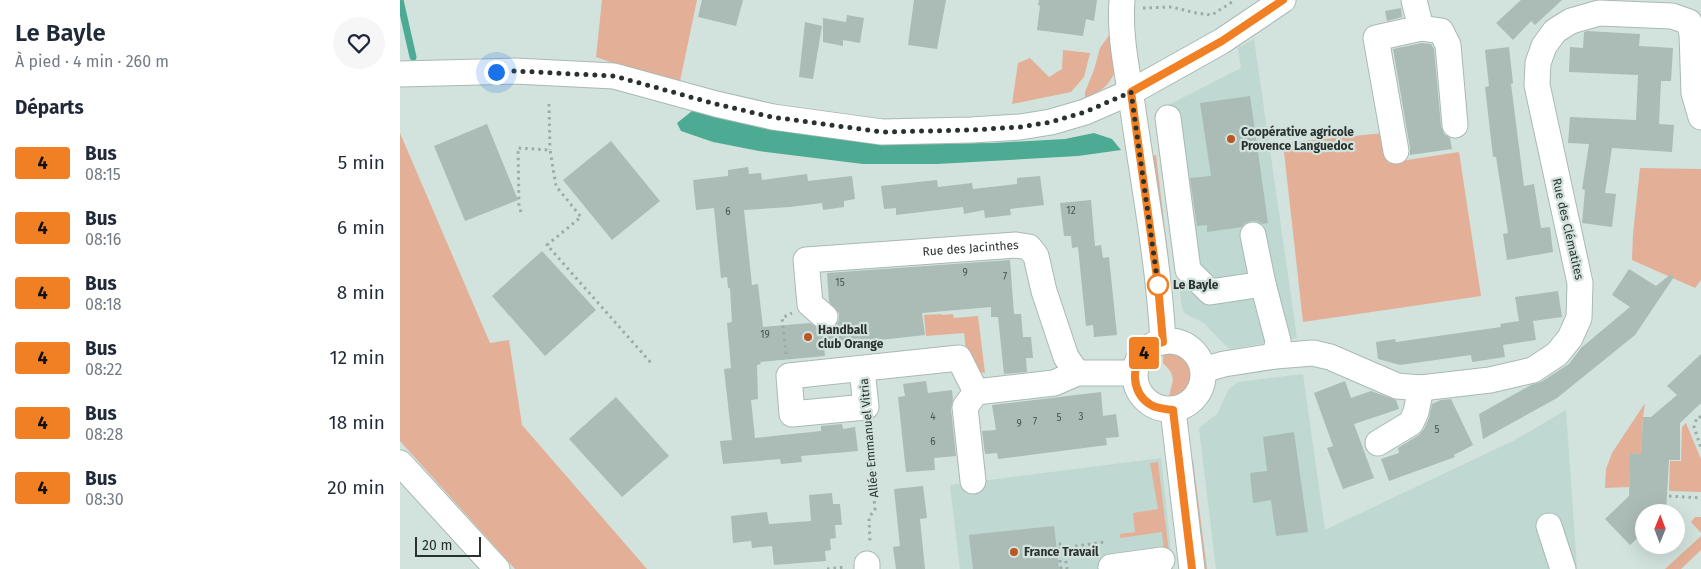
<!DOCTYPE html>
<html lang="fr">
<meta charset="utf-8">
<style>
:root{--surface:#fff;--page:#f6f6f7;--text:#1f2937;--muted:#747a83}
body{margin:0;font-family:"Fira Sans",sans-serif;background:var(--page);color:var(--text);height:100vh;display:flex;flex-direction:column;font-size:19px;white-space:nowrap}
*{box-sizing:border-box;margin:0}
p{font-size:16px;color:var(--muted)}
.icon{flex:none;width:28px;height:28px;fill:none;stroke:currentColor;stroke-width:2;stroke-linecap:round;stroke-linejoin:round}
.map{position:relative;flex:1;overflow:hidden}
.drawer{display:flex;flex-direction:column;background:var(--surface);width:400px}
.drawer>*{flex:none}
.badge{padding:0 10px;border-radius:4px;font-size:18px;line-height:32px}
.needle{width:32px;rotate:1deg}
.tools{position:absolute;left:1235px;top:504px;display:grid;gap:10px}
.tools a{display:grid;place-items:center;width:50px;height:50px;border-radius:50%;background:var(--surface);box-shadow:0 5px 20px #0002;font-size:25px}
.scale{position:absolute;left:15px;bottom:12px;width:66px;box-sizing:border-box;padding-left:5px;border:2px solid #2a312f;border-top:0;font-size:14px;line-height:18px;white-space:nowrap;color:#2a312f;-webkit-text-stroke:4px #d2e2dd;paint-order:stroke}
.you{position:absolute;width:25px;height:25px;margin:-12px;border:4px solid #fff;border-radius:50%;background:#1a73e8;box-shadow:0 0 0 8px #1a73e833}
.map>.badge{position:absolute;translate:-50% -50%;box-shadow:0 0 0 2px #fff}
h2{padding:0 15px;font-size:19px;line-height:45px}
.round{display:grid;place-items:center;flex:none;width:52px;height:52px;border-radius:26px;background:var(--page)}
.overview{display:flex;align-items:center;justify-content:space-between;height:85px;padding:0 15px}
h1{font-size:24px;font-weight:600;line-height:38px}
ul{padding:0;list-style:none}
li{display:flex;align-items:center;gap:15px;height:65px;padding:0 15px}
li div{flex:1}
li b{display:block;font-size:19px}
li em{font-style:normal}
li .badge{min-width:55px;font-weight:700;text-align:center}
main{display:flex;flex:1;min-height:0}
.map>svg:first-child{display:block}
.built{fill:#bfd8d1}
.green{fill:#e4af97}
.water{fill:#4dab94}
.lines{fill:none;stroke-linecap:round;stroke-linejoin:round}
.stream{stroke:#4dab94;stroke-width:7}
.building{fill:#abbbb6}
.minor-casing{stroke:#a9b9b4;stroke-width:27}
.path{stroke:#9daba6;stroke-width:3;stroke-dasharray:2.5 4;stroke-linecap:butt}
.minor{stroke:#fff;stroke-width:25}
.line-casing{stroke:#fff;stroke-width:11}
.line{stroke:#f08023;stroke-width:8}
.walk{stroke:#2a312f;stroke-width:5;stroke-dasharray:0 9}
.poi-dot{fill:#bb5722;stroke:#d2e2dd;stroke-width:2}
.stop-dot{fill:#fff;stroke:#f08023;stroke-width:2.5}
.labels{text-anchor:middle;stroke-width:4.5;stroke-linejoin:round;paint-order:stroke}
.number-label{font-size:10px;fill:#4a5451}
.poi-label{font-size:12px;font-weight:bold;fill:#2a312f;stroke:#d2e2dd;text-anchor:start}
.street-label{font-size:12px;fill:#2a312f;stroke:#d2e2dd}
.stop-label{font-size:12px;font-weight:bold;fill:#2a312f;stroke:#d2e2dd;text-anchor:start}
</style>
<main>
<section class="drawer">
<div class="overview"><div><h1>Le Bayle</h1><p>À pied · 4 min · 260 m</p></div><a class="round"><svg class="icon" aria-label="heart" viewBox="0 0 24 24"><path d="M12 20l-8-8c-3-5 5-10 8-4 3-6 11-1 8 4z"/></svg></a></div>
<h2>Départs</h2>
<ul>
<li><span class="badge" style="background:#f08023;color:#111">4</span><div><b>Bus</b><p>08:15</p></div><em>5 min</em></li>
<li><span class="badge" style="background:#f08023;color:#111">4</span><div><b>Bus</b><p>08:16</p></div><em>6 min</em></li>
<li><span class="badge" style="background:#f08023;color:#111">4</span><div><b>Bus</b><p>08:18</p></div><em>8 min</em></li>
<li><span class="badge" style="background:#f08023;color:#111">4</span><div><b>Bus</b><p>08:22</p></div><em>12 min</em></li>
<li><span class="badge" style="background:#f08023;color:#111">4</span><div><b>Bus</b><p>08:28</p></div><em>18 min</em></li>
<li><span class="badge" style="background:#f08023;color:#111">4</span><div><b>Bus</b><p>08:30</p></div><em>20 min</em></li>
</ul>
</section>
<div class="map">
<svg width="1301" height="569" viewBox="0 0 1301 569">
<rect width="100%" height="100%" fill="#d2e2dd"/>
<path class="built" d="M854,39L897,338L830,349L824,344L804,323L784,313L782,307L759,122V110L841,68L838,48Z
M903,374L925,530L1115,440L1166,410L1177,569H816L799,428L817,414L829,389L838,382Z
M761,458L773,569H560L550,485Z"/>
<path class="green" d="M202,0H297L279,86L196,57Z
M710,34C712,44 715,55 715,65C716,81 699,94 685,98V92L694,70L700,48Z
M663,50L690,53L684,77L671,92L612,104L618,63L630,58L649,77L662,69Z
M0,133L90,343L109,340L122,425L247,569H115L0,441Z
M984,133L988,163L1059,152L1081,296L903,322L883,143Z
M756,155L769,263H765L752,156Z
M1240,168L1301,169V280L1295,288L1232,260L1233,234Z
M542,314V315L553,314L554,318L578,316L585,373L576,371L566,351L564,333L526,336L524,315Z
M771,352L783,356L792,371L790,386L779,394L769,397C772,380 778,378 763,363V353Z
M1245,403L1243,417L1241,454L1231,453L1229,487L1205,488L1206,469L1212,453Z
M1286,423L1301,459V492L1269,491L1270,461H1281L1282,427Z
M787,460H793L807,569H801Z
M758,462L771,569H766L762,532L720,538V534L735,532L733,513L758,509L750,463Z
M1295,517H1301V533L1291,522Z
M1301,536V550L1281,569H1265Z"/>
<path class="water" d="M292,111L378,130L448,140L518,144L593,143L665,139L694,133L712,139L721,150L678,156L537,164H463L359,151L313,142L281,131L277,123Z"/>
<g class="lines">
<path class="stream" d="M0,0L13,57"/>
</g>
<path class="building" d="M302,0H343L336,26L298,17Z
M514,0H546L537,49L508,45Z
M639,0H697L694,21L686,19L683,36L637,30L640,6L638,5Z
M1121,0H1162L1135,25L1131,21L1113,40L1096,23Z
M1001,8L1002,17L987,21L985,11Z
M447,15L464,18L460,43L443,40V46L423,42V18L446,22Z
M405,22L422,26L413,79L399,77Z
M1187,31L1240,34L1239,46L1273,48L1271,81H1261L1259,124L1274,125L1272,152L1212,148L1205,193L1216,194L1212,227L1182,223L1185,190L1182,189L1189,144L1168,143L1170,117L1236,120L1238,75L1169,72L1170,47L1183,48L1184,32Z
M1022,43L1031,44L1034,49L1041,126L1044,134L1050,138L1052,149L1010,155V148L993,49Z
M1109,47L1113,83L1111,84L1124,186L1134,184L1141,228L1150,227L1153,252L1107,260L1103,234L1108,233L1096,157H1093L1085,87L1089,86L1085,50Z
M850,96L868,223L862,224L857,221H851L844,224L842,227L807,232V225L797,226L790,178L811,176L800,103Z
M87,124L118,200L65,221L34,146Z
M211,141L260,201L212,240L163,180Z
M348,167L349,174L361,173L362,180L407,174L408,181L452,176L455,199L444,201V207L423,210L422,203L390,207L344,210L352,285L358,284L363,327L410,323L423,331H429L436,327L439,320V313L429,302L427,273L610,260L614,314H621L623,337H631L633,358H626L627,372L604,374L598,317H591V307L522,313L525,335L424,346L425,356L360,362L361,364L357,365L358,399L351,400L355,438L421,431V426L442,424L443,429L455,427L458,451L401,456L402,462L381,464L380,459L323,464L320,441L332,440L324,369L331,368L327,323L332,322L330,288H328L327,277L321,278L314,208L296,210L293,180L328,176V170Z
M640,176L644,205L610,209L611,215L585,218L584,210L564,214L563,207L496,215V208L484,209L481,186L537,180L538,187L572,183L573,189L617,184V178Z
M691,200L695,246L701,245L703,258L709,257L717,335L694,337L693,325L686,326L678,247L672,248L671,236H664L660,203Z
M142,251L196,310L145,356L92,296Z
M1229,269L1256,286L1271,274L1274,277L1235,335L1157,398L1083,439L1079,414L1131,385L1141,382L1169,364L1181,348L1230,307L1212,295Z
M1158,291L1162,317L1133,321L1136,340L1103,345L1105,357L1072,362L1071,355L1000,365L978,359L976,342L995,339L996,342L1101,327L1100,324L1119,321L1115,297Z
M1301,354V403L1280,423V460H1269L1266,512H1244V532L1230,545L1205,519L1229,496L1230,453L1241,454L1243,417H1251L1277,395L1267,386Z
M526,381L528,393L552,390L553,400L551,409L556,456L534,458L535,470L506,472L498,397L505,396L503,384Z
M945,381L951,398L971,391L996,400L999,409L954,424L974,478L943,489L927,448L933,446L914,393Z
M701,392L703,416L716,414L719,437L706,438L707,445L598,459L597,453L585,454L582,431L596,430L592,405Z
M216,397L269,456L222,497L169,439Z
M1051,399L1073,445L1054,455L1055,457L989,481L981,459L999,453L998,448L1019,435L1024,429L1029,418L1032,404L1041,400Z
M894,432L908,532L876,536L871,500L853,503L850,473L867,471L863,437Z
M523,486L527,518L520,519L525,569H496L493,547L500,546L494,489Z
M432,493L433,504H440L442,525H435L436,538L430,539L431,550L425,551L426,561L374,565L372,546L352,548L351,541L333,543L331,516L367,512L369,524L411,521L409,495Z
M654,526L659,569H573L569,535Z"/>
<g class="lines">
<g class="minor-casing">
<g id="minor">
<path d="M722,0C719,37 728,74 733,110C744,187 759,264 763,342"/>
<path d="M1021,28L1041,31L1048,45L1055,125"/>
<path d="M0,74L115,71L214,76L316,104L373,117L482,132L571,130L620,127L651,122L685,112L731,92L822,41L883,0"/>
<path d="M768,118L788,270L810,292L863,284L878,341L875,356"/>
<path d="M996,151L976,38L1021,28L1014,0"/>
<path d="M853,235L863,284"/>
<path id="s1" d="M425,317L410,304L406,260L616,245L629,247L636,256L644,291L666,357L677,373"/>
<circle cx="769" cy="375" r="34"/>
<path d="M462,369L466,407L392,414L389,376L559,358L576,392"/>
<path d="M803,370L824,364L875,356L913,353L930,357L997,386L1021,388L1090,380L1133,370L1157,354L1170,338L1179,318L1180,283L1137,85L1138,63L1144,46L1155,31L1171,21L1199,13L1272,16L1289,22L1292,34L1294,93L1301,117"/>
<path d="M773,410L792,569"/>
<path d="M978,443L1011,423L1016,412L1021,388"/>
<path d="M0,463L97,569"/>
<path d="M573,481L565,407L576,392L654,383L677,373H735"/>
<path d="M1149,526L1163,569"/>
<path d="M467,564V569"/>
<path d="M711,567L762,560"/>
</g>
</g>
<path class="path" d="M743,8L772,7L796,13L812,15L835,0
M149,104L150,150
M121,212L119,206L118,148L150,150L156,186L181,217L147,245L252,364
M386,354L382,318L392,313
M1301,417H1297L1294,427L1301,448
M468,430L475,510L469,517L470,543
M1269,496L1301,498
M664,548L667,569
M427,569L445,567
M661,569L658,544H663L664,548L704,542"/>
<use href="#minor" class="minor"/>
</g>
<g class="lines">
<g class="line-casing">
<path id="line" d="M792,569L773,410C766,409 758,409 751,405C731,393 730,365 746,350C751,346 757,344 763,342L758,285L731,92L822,41L883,0"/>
</g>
<use href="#line" class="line"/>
<path class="walk" d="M96,72L115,71L214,76L316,104L372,117L482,132L571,130L620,127L651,122L685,112L731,92L758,285"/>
</g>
<g class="poi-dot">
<circle cx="831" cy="139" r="5"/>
<circle cx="408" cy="337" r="5"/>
<circle cx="614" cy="552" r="5"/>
</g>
<circle class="stop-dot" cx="758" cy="285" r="10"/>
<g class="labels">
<g class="number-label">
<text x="671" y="214">12</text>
<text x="328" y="215">6</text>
<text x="565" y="276">9</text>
<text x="605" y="280">7</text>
<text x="440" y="286">15</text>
<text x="365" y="338">19</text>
<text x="533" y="420">4</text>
<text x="681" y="420">3</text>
<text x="659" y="421">5</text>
<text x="635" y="425">7</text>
<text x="619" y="427">9</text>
<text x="1037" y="433">5</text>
<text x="533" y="445">6</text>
</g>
<g class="poi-label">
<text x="841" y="136">Coopérative agricole<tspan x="841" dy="14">Provence Languedoc</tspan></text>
<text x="418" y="334">Handball<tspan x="418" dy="14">club Orange</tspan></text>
<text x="624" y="556">France Travail</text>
</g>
<g class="street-label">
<text transform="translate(1168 229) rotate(77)" y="4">Rue des Clématites</text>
<text dy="4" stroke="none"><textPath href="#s1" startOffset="229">Rue des Jacinthes</textPath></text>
<text transform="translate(469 438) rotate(-95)" y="4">Allée Emmanuel Vitria</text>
</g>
<g class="stop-label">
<text x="773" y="289">Le Bayle</text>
</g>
</g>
</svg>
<div class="tools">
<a><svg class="needle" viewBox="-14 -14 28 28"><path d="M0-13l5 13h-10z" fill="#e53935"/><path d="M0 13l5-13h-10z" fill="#747a83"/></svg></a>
</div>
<div class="scale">20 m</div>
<div class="you" style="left:96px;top:72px"></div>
<b class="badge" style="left:744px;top:353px;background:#f08023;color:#111">4</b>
</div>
</main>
